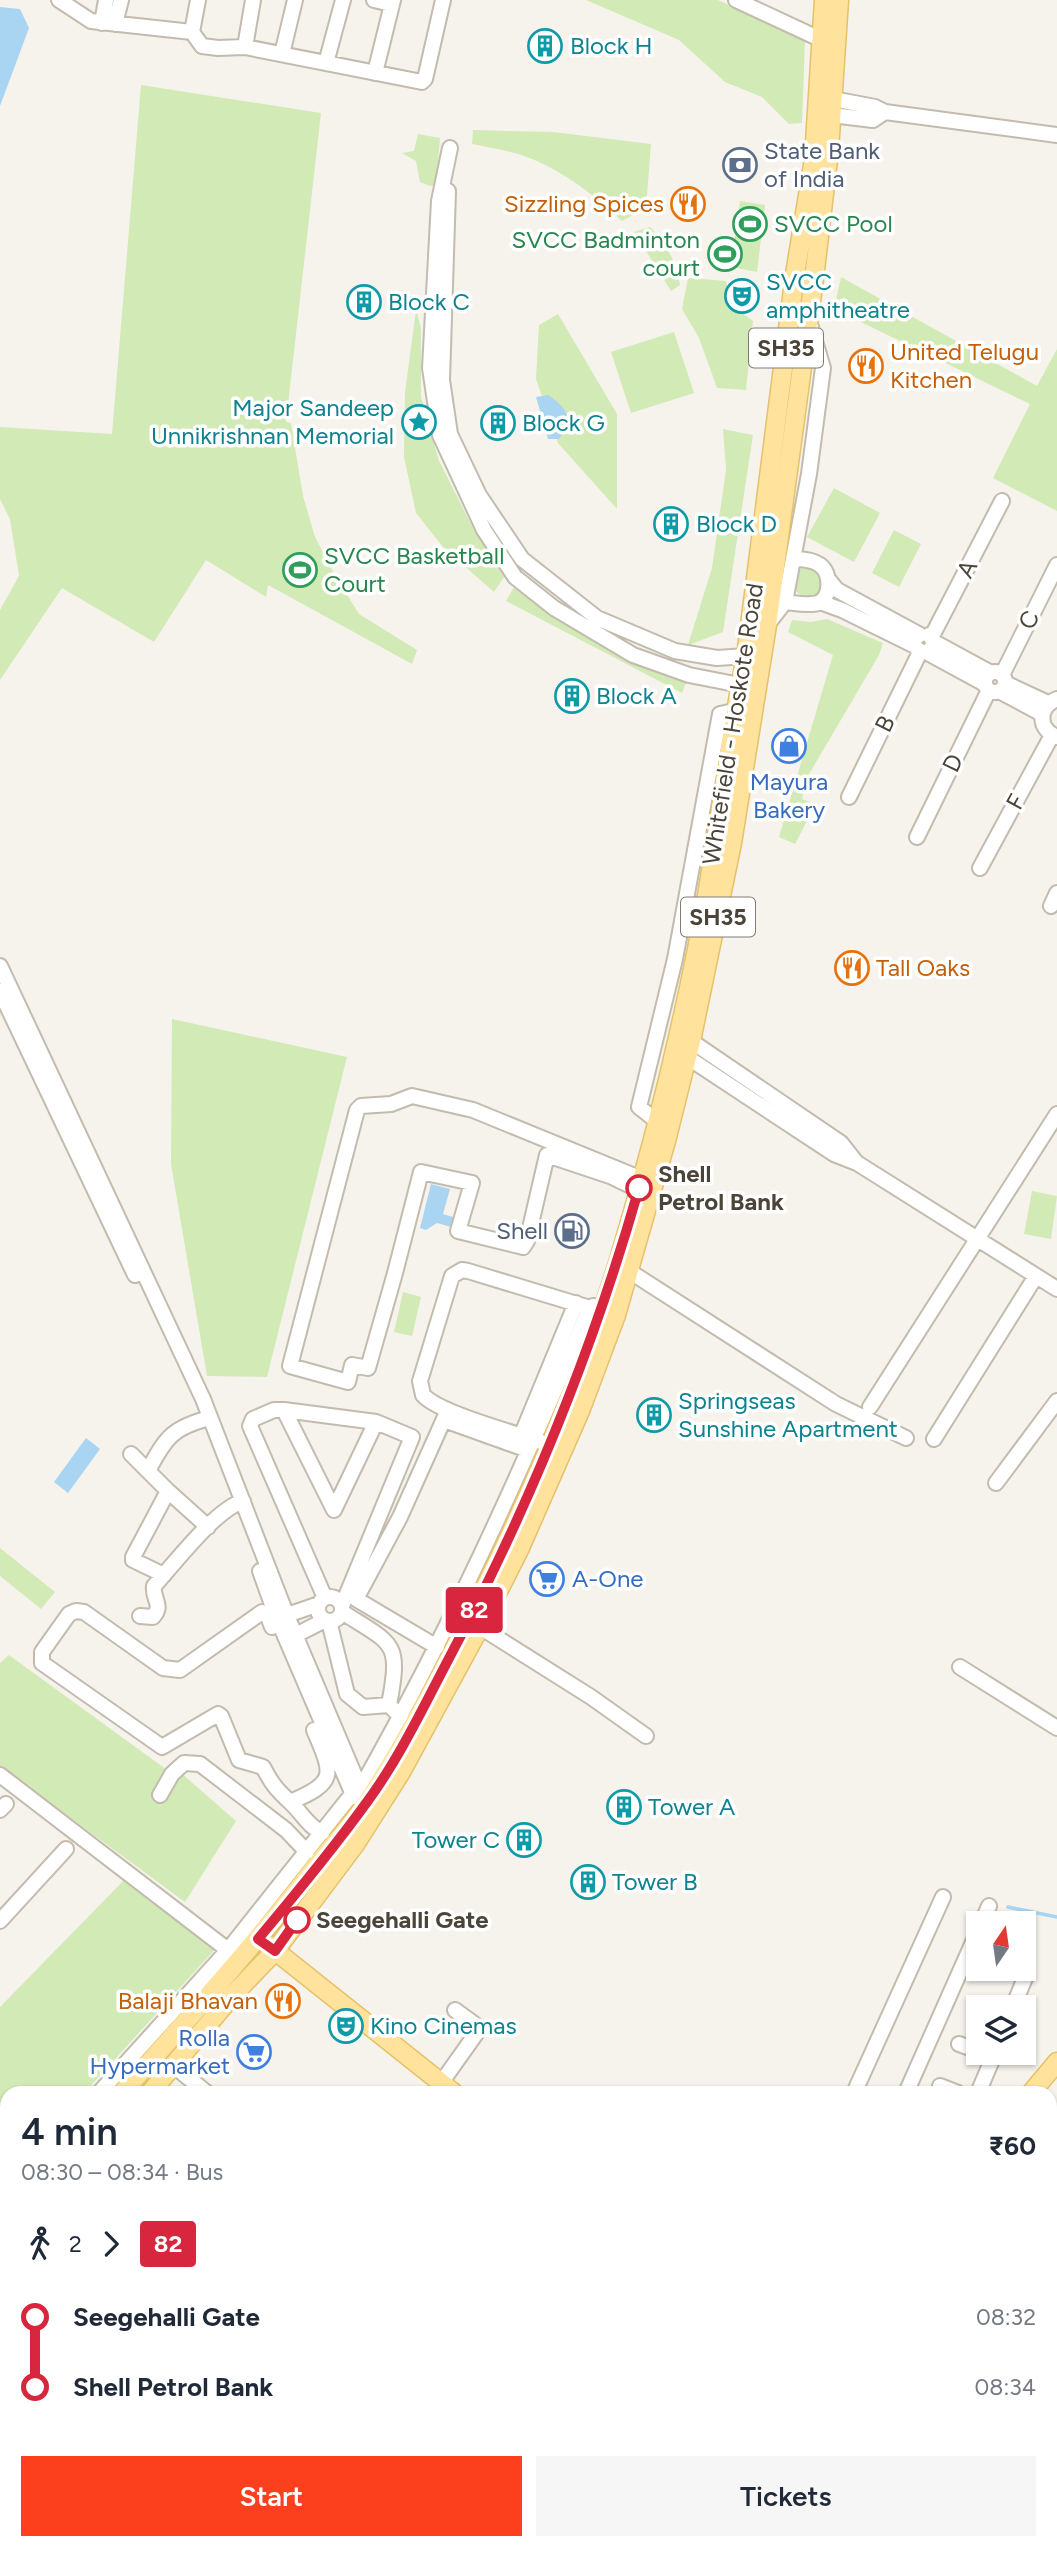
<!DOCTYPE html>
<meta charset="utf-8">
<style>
:root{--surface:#fff;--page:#f6f6f7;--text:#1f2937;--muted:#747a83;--accent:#fc3f1d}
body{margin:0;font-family:Figtree,sans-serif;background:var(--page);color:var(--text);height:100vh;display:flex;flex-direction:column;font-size:26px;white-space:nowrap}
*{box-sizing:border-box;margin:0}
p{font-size:23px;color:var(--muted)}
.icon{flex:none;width:38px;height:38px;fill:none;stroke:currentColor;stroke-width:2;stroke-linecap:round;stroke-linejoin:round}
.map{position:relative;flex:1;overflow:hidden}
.drawer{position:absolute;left:0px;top:2086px;width:1057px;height:464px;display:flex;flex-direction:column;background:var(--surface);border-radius:21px 21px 0 0;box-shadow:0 2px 5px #0004}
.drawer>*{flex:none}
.badge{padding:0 14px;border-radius:5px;font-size:24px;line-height:46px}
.needle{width:46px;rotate:13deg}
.fabs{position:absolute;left:966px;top:1911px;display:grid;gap:14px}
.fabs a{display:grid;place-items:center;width:70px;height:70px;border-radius:0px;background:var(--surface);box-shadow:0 2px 5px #0004;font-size:35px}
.map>.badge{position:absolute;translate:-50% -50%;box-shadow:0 0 0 4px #fff}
.legs{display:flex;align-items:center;gap:10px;height:77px;padding:0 21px;font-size:23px}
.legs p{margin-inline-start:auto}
.head{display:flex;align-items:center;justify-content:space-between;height:119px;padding:0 21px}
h1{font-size:38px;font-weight:600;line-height:52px}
.action{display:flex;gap:14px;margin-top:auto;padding:14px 21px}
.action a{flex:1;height:80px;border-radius:0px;background:var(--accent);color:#fff;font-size:28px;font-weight:600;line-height:80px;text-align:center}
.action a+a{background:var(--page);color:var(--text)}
ul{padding:0 21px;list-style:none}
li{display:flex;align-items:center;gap:24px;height:70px;font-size:26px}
li i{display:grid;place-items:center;width:10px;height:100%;margin:0 9px;background:currentColor}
li i::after{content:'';width:18px;height:18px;margin:-9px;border:5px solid;border-radius:50%;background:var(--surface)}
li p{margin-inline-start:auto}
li:first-child i{background:linear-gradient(#0000 50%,currentColor 0)}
li:last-child i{background:linear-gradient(currentColor 50%,#0000 0)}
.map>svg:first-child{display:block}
.green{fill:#d2eab5}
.water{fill:#a9d4f2}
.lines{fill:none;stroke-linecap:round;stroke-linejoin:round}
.stream{stroke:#a9d4f2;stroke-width:3.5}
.minor-casing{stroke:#c2bbae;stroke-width:18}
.major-casing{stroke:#e6c16a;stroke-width:21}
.minor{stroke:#fff;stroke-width:14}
.major{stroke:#ffe39c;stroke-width:18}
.line-1-casing{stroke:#fff;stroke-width:16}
.line-1{stroke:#d7263d;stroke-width:10}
.stop-1-dot{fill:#fff;stroke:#d7263d;stroke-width:3.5}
.labels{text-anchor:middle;stroke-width:7;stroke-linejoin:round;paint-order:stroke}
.shield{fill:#fff;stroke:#817c74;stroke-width:2}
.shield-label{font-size:23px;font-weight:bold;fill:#4b4439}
.culture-label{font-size:24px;fill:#0d838f;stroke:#fff;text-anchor:start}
.service-label{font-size:24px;fill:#4e5e75;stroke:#fff;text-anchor:start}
.food-label{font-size:24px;fill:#c56008;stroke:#fff;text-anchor:end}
.leisure-label{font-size:24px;fill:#27864d;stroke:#fff;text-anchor:start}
.street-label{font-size:24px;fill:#4b4439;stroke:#fff}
.shop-label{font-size:24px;fill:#366cbe;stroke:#fff}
.stop-label{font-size:24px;font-weight:bold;fill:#4b4439;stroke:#fff;text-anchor:start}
</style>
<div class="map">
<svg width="1057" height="2549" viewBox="0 0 1057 2549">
<rect width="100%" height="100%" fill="#f6f3ec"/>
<path class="green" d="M586,0H718L805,40L802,123L789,124L762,97L725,82L679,40Z
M141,85L321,113L286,422L291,423L303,496L315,537L336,577L359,614L417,650L412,664L268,585L266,597L206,560L154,642L62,588L0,680V610L19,576L10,519L0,499V427L112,434Z
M473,130L553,132L651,144L646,208L622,221C592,193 556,165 515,153C501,149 486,147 472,144Z
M418,134L440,138L436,185L430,186L420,182L416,161L402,153L414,151Z
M740,201L765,205L757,272L716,264L717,242L734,244Z
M650,227C667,244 676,261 680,285L671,291L634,232Z
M841,277L1037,386L1057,349V511L993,478L1030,404L834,309Z
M688,278L726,281L730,304L753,321L746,390L717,388L699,338L682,309Z
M416,310L421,328V397L439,461L472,526L504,577L494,592L443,547L416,513L404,457L405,392Z
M558,314L617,414V509L558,443L536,379L539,325Z
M674,332L694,393L631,413L611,352Z
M723,429L753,435L723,632L688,645L712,568L726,470Z
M834,488L880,513L854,562L807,537Z
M894,530L921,544L899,587L872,573Z
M793 582a15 15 0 1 1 30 0a15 15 0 1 1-30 0Z
M517,582L610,645L686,683L682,693L506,601Z
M827,619L883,643L879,655L805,781L802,799L816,804L795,844L779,837L833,655L788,632L792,620L811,622Z
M172,1019L347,1057L267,1377L207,1376L171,1164Z
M1032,1191L1057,1196L1051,1239L1024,1234Z
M403,1292L421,1297L412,1336L394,1332Z
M0,1548L55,1592L41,1609L0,1576Z
M9,1655L167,1770L172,1765L236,1821L185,1902L0,1766V1663Z
M128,1876L218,1946L84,2093H7V2178L0,2186V2007Z"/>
<path class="water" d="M0,7L20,9L29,28L0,106Z
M548,395C567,408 575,418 559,439H548L536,397Z
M431,1184L450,1189L443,1214L453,1217L451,1227L437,1223L426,1230L420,1228Z
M86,1438L100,1449L68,1493L54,1482Z"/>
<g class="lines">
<path class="stream" d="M1008,1907L1057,1917"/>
<g class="minor-casing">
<path id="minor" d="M59,0L91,21L192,32L198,0
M374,0L391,4
M736,0L822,40L830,41
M102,23L106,0
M115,24L121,0
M192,32L202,46L218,48L245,47L422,82L425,79L443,0
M245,47L253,0
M282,54L295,0
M326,63L343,0
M375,73L393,0
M885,112L1057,135
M832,115L873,120L885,112L875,107L833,99
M450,148L439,201L430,368L440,435L484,530L515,577L554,608L633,655L689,675L740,685
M448,191L442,380L450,434L479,495L522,559L597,618L675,651L717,658L746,656
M828,579L837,590L920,635
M785,602L809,474L823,368L810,324
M820,602L842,610L915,646L920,652L930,651L934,642
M767,625L785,602C795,603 809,606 818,603C832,597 831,573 820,565C813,560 802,559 794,559
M929,635L934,642L991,673
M932,636L1002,501
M928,653L985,684
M985 682a10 10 0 1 1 20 0a10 10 0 1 1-20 0Z
M1002,675L1057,565
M1005,683L1048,703
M999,691L1042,714
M1057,699C1038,707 1037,729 1057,737
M849,797L920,652
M917,837L989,690
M980,868L1052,735
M1051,906L1057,893
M0,966L203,1399L285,1611L363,1795
M0,991L135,1275
M691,1041L841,1143L856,1162
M687,1057L834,1154L857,1163L1057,1289
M658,1122L639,1107L675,959L720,714L734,711
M639,1190L610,1176L547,1155L527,1241L523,1247L458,1231L472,1183L421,1172L395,1273L368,1368L352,1365L348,1382L290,1366L357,1110L361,1106L391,1104L412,1096L473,1110L642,1179
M629,1271L836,1404L906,1438
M870,1407L1057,1114
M284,1410L334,1510L376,1422
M444,1420L525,1449
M934,1439L1036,1276
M541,1442C515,1433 439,1413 423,1395L420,1381L452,1276L462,1270L468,1271L590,1308
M517,1446L576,1303
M131,1454L168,1491L208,1527
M148,1471C165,1438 173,1427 210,1418
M996,1483L1057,1401
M260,1571L275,1613L354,1797
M164,1575L133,1560V1557L168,1491
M318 1609a12 12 0 1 1 24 0a12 12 0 1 1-24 0Z
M325,1598L250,1426L253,1419L274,1410H284L376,1422L412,1437L342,1606
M342,1612C394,1645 401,1641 389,1705L401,1717
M287,1615L319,1604
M140,1616L153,1617C164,1605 152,1599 154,1586C175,1563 215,1510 243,1501
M329,1621L347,1694L363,1707L389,1705
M272,1627L267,1614L262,1612L180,1670L163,1668L84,1612L76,1611L69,1614L42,1652V1663L162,1747L218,1714L221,1716L239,1760L263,1767C272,1784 276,1789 290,1802C302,1813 307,1825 322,1833
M480,1627L591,1697L646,1736
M296,1635L325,1620
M437,1647L356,1599L400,1517L448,1410
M960,1667L1057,1728
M0,1775L228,1950
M160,1795L172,1774L184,1763L200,1764L286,1830L307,1852
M290,1802C339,1782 332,1773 314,1730
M0,1810L6,1804
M0,1921L66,1849
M982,1923L989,1906
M1013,2007L1025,1978
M959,2044L978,2051
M174,2066L207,2093
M441,2083L478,2031L477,2026L455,2010
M940,2086L958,2093
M99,2093L228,1950L352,1794L360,1789C448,1634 521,1473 589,1309L593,1306L603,1307
M854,2093L943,1897
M906,2093L978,1931
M978,2093L995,2053
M1050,2149L1057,2153
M1050,2218L1057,2222
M1050,2305L1057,2301
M0,2410L7,2415
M1050,2539L1057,2543
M185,2543L193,2549
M418,2549L423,2543
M718,2549L720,2543
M903,2549L906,2543"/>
</g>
<g class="major-casing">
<path id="major" d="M268,1945L454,2093
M122,2093C190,2017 258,1941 320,1861C337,1840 356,1820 370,1798C412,1733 448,1663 482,1594C535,1486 584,1375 619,1260C650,1157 676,1054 697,949C717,851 727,753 746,656L795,274L814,159L824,0
M150,2093L232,1996L275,1951L356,1843L401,1772L480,1627L519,1550L580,1411L616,1315L666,1141L691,1041L732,843L767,625L814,279L829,151L839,0
M1031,2093L1057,2062
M0,2232L7,2224
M0,2258L7,2251"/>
</g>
<use href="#minor" class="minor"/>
<use href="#major" class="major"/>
</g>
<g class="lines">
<g class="line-1-casing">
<path id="line-1" d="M297,1920L275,1951L258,1939C295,1895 333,1849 367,1802C398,1760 422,1710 446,1664C527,1512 592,1353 639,1188"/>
</g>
<use href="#line-1" class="line-1"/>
</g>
<defs>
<g id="building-ring" transform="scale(1.75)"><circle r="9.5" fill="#fff" stroke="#0f9aa8" stroke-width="1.5"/><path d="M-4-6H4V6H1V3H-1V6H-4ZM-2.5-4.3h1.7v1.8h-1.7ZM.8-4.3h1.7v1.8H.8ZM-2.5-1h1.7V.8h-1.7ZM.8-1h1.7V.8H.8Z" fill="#0f9aa8"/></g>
<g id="bank-ring" transform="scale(1.75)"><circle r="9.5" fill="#fff" stroke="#5c6f8a" stroke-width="1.5"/><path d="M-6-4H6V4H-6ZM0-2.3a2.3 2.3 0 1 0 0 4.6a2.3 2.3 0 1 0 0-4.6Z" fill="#5c6f8a"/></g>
<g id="restaurant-ring" transform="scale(1.75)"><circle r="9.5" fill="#fff" stroke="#e8710a" stroke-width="1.5"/><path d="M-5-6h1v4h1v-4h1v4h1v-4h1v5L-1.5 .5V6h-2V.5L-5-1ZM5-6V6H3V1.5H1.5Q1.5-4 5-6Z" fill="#e8710a"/></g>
<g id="stadium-ring" transform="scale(1.75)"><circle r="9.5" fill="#fff" stroke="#2e9e5b" stroke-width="1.5"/><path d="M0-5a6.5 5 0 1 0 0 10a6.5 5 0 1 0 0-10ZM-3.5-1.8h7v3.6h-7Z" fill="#2e9e5b"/></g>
<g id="theatre-ring" transform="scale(1.75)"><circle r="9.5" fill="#fff" stroke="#0f9aa8" stroke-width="1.5"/><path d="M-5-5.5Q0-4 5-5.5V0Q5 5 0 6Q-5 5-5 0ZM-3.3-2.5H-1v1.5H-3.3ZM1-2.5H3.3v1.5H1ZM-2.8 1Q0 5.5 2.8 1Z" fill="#0f9aa8"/></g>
<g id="sight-ring" transform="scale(1.75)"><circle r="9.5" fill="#fff" stroke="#0f9aa8" stroke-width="1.5"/><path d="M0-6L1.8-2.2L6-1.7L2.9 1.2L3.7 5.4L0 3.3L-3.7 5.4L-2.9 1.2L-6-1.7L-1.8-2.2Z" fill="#0f9aa8"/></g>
<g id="shop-ring" transform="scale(1.75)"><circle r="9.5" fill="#fff" stroke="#3f7fe0" stroke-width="1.5"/><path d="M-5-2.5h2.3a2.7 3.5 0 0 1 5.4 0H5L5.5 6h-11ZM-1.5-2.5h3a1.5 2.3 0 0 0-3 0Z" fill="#3f7fe0"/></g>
<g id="fuel-ring" transform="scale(1.75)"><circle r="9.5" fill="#fff" stroke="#5c6f8a" stroke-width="1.5"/><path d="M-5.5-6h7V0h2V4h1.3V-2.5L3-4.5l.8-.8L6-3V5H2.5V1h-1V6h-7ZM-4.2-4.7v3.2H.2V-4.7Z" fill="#5c6f8a"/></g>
<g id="supermarket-ring" transform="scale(1.75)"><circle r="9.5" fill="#fff" stroke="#3f7fe0" stroke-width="1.5"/><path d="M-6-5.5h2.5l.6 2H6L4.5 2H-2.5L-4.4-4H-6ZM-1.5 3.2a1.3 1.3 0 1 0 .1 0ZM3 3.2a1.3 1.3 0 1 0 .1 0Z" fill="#3f7fe0"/></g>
</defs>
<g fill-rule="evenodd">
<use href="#building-ring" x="545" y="46"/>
<use href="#bank-ring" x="740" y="165"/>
<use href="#restaurant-ring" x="688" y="204"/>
<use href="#stadium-ring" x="750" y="224"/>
<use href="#stadium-ring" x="725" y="254"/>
<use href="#theatre-ring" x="742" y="296"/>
<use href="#building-ring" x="364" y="302"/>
<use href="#restaurant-ring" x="866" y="366"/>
<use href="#sight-ring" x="419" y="422"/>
<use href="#building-ring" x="498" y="423"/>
<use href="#building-ring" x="671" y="524"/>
<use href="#stadium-ring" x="300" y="570"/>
<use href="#building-ring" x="572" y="696"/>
<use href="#shop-ring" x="789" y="746"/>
<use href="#restaurant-ring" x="852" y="968"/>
<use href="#fuel-ring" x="572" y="1231"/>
<use href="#building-ring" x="654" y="1415"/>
<use href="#supermarket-ring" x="547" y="1579"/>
<use href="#building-ring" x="624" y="1807"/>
<use href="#building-ring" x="524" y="1840"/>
<use href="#building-ring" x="588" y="1882"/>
<use href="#restaurant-ring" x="283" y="2001"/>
<use href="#theatre-ring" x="346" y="2026"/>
<use href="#supermarket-ring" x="254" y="2052"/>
</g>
<g class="stop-1-dot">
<circle cx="639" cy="1188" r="12"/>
<circle cx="297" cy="1920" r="12"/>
</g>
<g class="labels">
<g class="shield">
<rect x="749" y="328.5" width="74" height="39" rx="5"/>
<rect x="681" y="897.5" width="74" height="39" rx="5"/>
</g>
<g class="shield-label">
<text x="786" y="356">SH35</text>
<text x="718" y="925">SH35</text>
</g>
<g class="culture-label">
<text x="570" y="54">Block H</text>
<text x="766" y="290">SVCC<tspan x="766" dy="28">amphitheatre</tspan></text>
<text x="388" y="310">Block C</text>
<text x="394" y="416" text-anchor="end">Major Sandeep<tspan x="394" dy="28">Unnikrishnan Memorial</tspan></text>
<text x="522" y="431">Block G</text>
<text x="696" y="532">Block D</text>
<text x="596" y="704">Block A</text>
<text x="678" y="1409">Springseas<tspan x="678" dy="28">Sunshine Apartment</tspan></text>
<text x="648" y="1815">Tower A</text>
<text x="500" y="1848" text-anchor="end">Tower C</text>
<text x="612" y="1890">Tower B</text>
<text x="370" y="2034">Kino Cinemas</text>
</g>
<g class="service-label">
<text x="764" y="159">State Bank<tspan x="764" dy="28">of India</tspan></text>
<text x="548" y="1239" text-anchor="end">Shell</text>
</g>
<g class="food-label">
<text x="664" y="212">Sizzling Spices</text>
<text x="890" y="360" text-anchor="start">United Telugu<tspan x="890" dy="28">Kitchen</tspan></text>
<text x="876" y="976" text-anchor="start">Tall Oaks</text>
<text x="258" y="2009">Balaji Bhavan</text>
</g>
<g class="leisure-label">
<text x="774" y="232">SVCC Pool</text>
<text x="700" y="248" text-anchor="end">SVCC Badminton<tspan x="700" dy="28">court</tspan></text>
<text x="324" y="564">SVCC Basketball<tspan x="324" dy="28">Court</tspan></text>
</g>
<g class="street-label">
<text transform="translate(967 569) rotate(-63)" y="8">A</text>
<text transform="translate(1029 620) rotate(-63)" y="8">C</text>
<text transform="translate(733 724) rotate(-81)" y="8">Whitefield - Hoskote Road</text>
<text transform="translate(885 724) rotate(-64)" y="8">B</text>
<text transform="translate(953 763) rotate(-64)" y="8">D</text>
<text transform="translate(1016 802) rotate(-61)" y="8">F</text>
</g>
<g class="shop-label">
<text x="789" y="790">Mayura<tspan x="789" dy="28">Bakery</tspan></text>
<text x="572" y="1587" text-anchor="start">A-One</text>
<text x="230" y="2046" text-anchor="end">Rolla<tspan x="230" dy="28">Hypermarket</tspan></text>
</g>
<g class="stop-label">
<text x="658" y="1182">Shell<tspan x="658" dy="28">Petrol Bank</tspan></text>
<text x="316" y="1928">Seegehalli Gate</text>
</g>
</g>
</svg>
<div class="fabs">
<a><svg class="needle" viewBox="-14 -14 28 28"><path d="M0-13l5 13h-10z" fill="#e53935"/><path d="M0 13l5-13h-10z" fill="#747a83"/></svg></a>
<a><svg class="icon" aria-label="layers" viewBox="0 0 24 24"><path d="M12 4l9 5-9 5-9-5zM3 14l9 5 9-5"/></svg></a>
</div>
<b class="badge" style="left:474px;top:1610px;background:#d7263d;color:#fff">82</b>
<section class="drawer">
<div class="head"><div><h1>4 min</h1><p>08:30 – 08:34 · Bus</p></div><b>₹60</b></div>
<div class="legs"><svg class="icon" aria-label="walk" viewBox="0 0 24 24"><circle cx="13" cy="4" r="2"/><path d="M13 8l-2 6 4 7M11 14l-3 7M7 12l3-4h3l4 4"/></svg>2<svg class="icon" aria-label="forward" viewBox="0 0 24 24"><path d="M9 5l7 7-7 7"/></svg><b class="badge" style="background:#d7263d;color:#fff">82</b></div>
<ul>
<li><i style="color:#d7263d"></i><b>Seegehalli Gate</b><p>08:32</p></li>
<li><i style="color:#d7263d"></i><b>Shell Petrol Bank</b><p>08:34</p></li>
</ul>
<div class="action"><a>Start</a><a>Tickets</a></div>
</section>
</div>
